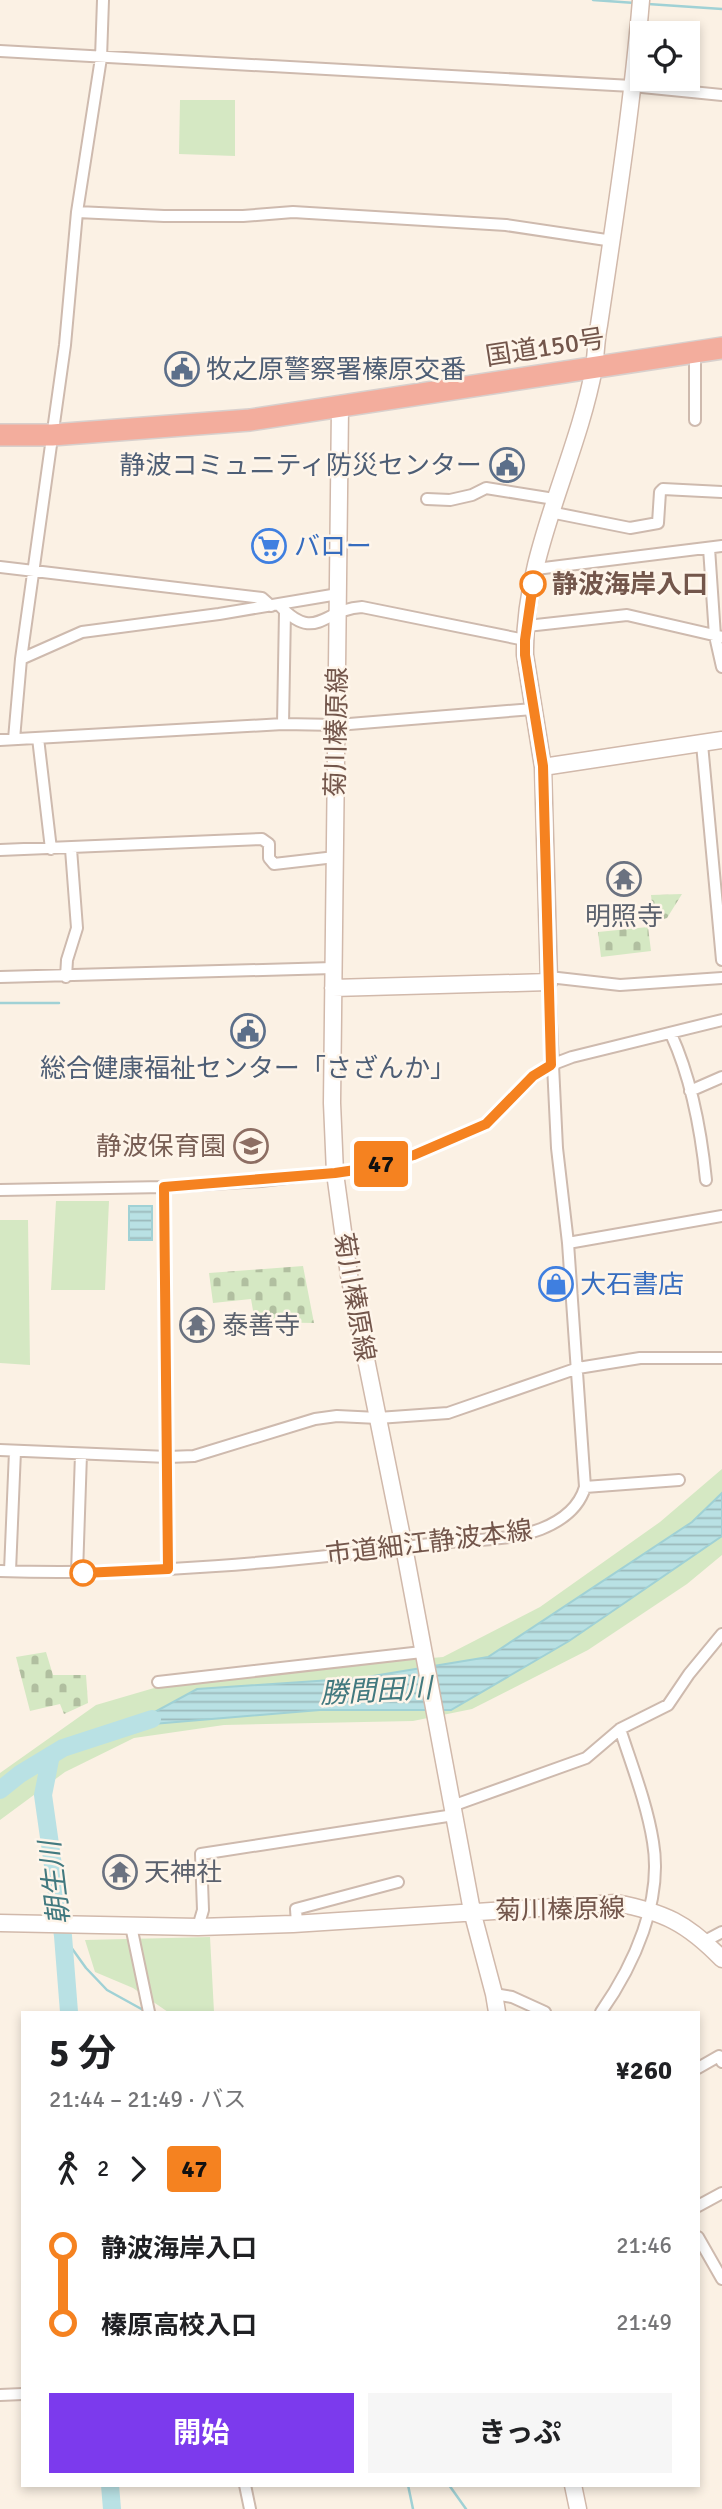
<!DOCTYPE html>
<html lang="ja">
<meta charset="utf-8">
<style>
:root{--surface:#fff;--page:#f6f6f6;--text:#202124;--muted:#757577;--accent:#7c3aed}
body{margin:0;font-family:Signika,"Noto Sans JP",sans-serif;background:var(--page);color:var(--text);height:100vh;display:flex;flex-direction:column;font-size:26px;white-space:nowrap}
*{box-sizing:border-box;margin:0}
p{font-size:23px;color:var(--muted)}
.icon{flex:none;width:38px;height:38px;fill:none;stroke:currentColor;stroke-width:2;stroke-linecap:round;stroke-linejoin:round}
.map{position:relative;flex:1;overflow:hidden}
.side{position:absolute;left:21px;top:2011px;width:679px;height:476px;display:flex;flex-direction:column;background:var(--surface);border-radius:0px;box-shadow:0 4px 10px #0003}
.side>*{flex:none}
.badge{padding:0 14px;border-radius:5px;font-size:24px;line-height:46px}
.controls{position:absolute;left:630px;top:21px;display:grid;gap:14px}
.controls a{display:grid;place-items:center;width:70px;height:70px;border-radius:0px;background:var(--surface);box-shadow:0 4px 10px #0003;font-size:35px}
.map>.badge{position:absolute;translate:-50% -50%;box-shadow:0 0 0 4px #fff}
.legs{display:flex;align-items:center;gap:10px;height:77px;padding:0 28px;font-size:23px}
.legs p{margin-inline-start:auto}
.headline{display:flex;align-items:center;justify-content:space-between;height:119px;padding:0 28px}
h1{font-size:38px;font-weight:700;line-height:52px}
.button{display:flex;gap:14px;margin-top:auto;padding:14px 28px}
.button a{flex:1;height:80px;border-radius:0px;background:var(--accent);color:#fff;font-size:28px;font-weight:700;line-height:80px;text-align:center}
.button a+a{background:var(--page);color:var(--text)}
ul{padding:0 28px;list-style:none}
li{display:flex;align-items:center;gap:24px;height:77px;font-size:26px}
li i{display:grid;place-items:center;width:10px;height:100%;margin:0 9px;background:currentColor}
li i::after{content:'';width:18px;height:18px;margin:-9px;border:5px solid;border-radius:50%;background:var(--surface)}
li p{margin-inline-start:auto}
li:first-child i{background:linear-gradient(#0000 50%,currentColor 0)}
li:last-child i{background:linear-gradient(currentColor 50%,#0000 0)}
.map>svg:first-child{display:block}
.grass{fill:#d5e8c3}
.cemetery{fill:url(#cemetery-stones)}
.water{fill:url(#water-rules);stroke:#a0d1d5;stroke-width:2}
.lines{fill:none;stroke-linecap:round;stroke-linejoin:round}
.stream{stroke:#a0d1d5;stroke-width:2.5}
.river{stroke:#b9e1e4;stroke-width:18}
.street-casing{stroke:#cebaae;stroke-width:14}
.secondary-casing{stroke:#d1b9ab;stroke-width:19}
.highway-casing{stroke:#d8d0cd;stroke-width:24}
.street{stroke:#fff;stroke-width:10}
.secondary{stroke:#fff;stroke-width:16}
.highway{stroke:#f3ad9d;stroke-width:21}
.line-1-casing{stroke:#fff;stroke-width:16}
.line-1{stroke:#f58220;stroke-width:10}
.stop-1-dot{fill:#fff;stroke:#f58220;stroke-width:3.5}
.labels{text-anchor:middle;stroke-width:5;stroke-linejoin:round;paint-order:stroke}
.street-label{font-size:26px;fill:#73564b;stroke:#fef5ea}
.service-label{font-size:26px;fill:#4e5e75;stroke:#fef5ea;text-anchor:start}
.shop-label{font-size:26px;fill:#366cbe;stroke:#fef5ea;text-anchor:start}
.stop-label{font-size:26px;font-weight:bold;fill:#73564b;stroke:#fef5ea;text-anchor:start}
.worship-label{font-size:26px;fill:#5b616d;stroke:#fef5ea;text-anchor:start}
.education-label{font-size:26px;fill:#785e54;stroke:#fef5ea;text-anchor:end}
.water-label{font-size:28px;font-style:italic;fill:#42797f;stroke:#fef5ea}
</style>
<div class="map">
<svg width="722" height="2509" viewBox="0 0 722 2509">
<defs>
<pattern id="cemetery-stones" width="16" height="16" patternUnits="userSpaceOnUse" patternTransform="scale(1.75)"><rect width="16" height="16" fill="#d5e8c3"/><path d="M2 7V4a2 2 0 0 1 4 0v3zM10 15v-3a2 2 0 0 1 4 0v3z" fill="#b1bfa0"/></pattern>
<pattern id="water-rules" width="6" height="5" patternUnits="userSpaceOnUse" patternTransform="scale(1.75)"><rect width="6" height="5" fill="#b9e1e4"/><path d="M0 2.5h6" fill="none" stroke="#9bb9bb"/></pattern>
</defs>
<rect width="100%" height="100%" fill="#fbf1e4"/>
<path class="grass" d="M180,100H235V156L179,154Z
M56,1201H109L105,1290H51Z
M0,1220H28L30,1365L0,1363Z
M722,1469V1555L687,1584L588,1650L472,1709L413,1721L224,1725L134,1738L65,1772L0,1820V1773L96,1705L178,1681L443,1657L540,1607L660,1522Z
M210,1937L214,2012H168L133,1988L95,1972L85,1940Z"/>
<path class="cemetery" d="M682,894L667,918L654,922L651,895Z
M648,927L651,951L601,957L598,932Z
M303,1266L314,1323L255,1322L251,1299L213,1303L209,1273Z
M46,1652L53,1675H86L88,1703L64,1714L60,1704L30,1711L16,1657Z"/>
<path class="water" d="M129,1206H152V1240H129Z
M722,1493V1536L569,1641L451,1710H320L129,1726L197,1689L361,1678L488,1657L692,1522Z"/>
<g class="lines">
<path class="stream" d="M593,0L635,3
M648,4L722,9
M0,1003H59
M63,1936L86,1968L107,1990L145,2011
M408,2485L413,2509
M449,2485L466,2509"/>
<path class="river" d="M51,1755L43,1795L63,1936L69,2012
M0,1790L20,1774L63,1748L152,1719
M110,2485L112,2509"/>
<g class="street-casing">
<path id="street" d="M0,51L632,86L722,95
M77,212L164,216H243L293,212L506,225L613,241
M695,420V352
M427,499L450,500L472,495L486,488L554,499
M550,512L630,528L658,523L660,492L663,489L722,492
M709,548L715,636L722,667
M0,567L262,598L271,606
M536,569L722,546
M279,605C316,644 323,609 362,607L525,640
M527,626L627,615L722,637
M21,659L82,632L219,614L338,594
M283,724L285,611
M38,738L51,849
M14,739L21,659L65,345L77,212L101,58L103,0
M0,740L283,724L337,725L533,709
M702,744L722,960
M0,850L262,839L269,844V858L274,864L335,857
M0,977L333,968
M66,977L67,960L77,928L71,849
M549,977L620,985L722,978
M671,1034C692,1080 701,1130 706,1180
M690,1091L722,1077
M164,1187L168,1569
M0,1190L164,1187L261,1181L362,1169L414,1155L486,1124L533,1077L551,1065L572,1057L722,1020
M568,1243L722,1216
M0,1450L168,1457L194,1456L315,1419L337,1416L378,1418L448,1413L578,1368L640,1358H722
M585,1487L679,1480
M0,1571C143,1576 288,1562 430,1544C466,1539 507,1542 541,1529C561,1521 579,1508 585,1487L568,1243L557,1148L549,982
M10,1571L15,1451
M77,1573L81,1454
M158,1682L422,1652
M452,1806L586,1758L620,1729L668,1705L689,1674L722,1634
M297,1924L296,1909L398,1882
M131,1926L149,2012
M198,1927L203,1910L201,1854L454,1815
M705,1941L722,1932
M494,1994L512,1997L545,2012
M601,2012C634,1965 663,1901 653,1842C647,1804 632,1766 620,1729
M698,2068L719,2056L722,2062
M698,2206L722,2193
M698,2237L722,2279
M0,2395L23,2394
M245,2485L250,2509"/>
</g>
<g class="secondary-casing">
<path id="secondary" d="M340,407L332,1103L335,1173L349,1275L404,1547L472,1911L494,1994L497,2012
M543,767L722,740
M333,988L549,982L543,767L525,655C523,554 576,464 594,368C596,354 596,339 599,325C615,217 632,109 641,0
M0,1923L198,1927L293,1924L616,1903C664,1912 687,1923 722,1959
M573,2485L578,2509"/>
</g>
<g class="highway-casing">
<path id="highway" d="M0,435H52L250,420L722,348"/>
</g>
<use href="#street" class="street"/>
<use href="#secondary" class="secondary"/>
<use href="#highway" class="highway"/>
</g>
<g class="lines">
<g class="line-1-casing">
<path id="line-1" d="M83,1573L168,1569L164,1187L335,1173L362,1169L414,1155L486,1124L533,1076L551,1065L543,766L525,655V640L533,584"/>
</g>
<use href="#line-1" class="line-1"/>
</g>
<defs>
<g id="civic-ring" transform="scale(1.75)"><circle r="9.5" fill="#fef5ea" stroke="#5c6f8a" stroke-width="1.5"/><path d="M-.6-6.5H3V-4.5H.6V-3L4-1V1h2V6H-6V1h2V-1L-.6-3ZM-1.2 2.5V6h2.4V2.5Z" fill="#5c6f8a"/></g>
<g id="supermarket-ring" transform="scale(1.75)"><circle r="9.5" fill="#fef5ea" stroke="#3f7fe0" stroke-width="1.5"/><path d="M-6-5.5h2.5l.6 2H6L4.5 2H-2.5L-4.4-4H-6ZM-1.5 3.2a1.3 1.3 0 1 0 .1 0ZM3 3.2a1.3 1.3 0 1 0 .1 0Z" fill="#3f7fe0"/></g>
<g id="temple-ring" transform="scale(1.75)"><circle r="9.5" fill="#fef5ea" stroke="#6b7280" stroke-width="1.5"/><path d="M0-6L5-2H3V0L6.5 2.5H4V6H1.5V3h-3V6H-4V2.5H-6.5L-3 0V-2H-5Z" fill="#6b7280"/></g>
<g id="school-ring" transform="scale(1.75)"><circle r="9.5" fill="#fef5ea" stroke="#8d6e63" stroke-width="1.5"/><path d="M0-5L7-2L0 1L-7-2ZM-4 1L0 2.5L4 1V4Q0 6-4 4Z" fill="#8d6e63"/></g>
<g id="shop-ring" transform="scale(1.75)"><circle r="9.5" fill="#fef5ea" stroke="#3f7fe0" stroke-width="1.5"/><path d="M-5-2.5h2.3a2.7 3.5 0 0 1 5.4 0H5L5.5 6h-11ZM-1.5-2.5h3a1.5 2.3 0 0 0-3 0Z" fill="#3f7fe0"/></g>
</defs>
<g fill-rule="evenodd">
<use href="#civic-ring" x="182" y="369"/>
<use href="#civic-ring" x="507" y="465"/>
<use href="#supermarket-ring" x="269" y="546"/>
<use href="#temple-ring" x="624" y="879"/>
<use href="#civic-ring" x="248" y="1031"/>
<use href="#school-ring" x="251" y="1146"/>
<use href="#shop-ring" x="556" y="1284"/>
<use href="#temple-ring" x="197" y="1325"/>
<use href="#temple-ring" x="120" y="1872"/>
</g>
<g class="stop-1-dot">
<circle cx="533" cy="584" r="12"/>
<circle cx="83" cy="1573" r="12"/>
</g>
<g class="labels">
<g class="street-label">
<text transform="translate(545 347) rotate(-9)" y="9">国道150号</text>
<text transform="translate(336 732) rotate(-89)" y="9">菊川榛原線</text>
<text transform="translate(355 1297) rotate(80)" y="9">菊川榛原線</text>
<text transform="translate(429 1542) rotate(-7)" y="9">市道細江静波本線</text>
<text transform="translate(560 1909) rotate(-1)" y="9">菊川榛原線</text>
</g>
<g class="service-label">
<text x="206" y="378">牧之原警察署榛原交番</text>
<text x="482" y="474" text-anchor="end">静波コミュニティ防災センター</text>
<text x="248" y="1077" text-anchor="middle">総合健康福祉センター「さざんか」</text>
</g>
<g class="shop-label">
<text x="294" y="555">バロー</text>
<text x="580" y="1293">大石書店</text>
</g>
<g class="stop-label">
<text x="552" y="593">静波海岸入口</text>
</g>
<g class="worship-label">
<text x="624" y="925" text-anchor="middle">明照寺</text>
<text x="222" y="1334">泰善寺</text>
<text x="144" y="1881">天神社</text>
</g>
<g class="education-label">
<text x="226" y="1155">静波保育園</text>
</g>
<g class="water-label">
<text transform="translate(376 1690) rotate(-3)" y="10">勝間田川</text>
<text transform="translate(54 1883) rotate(-97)" y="10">朝生川</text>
</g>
</g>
</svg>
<div class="controls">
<a><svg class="icon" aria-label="locate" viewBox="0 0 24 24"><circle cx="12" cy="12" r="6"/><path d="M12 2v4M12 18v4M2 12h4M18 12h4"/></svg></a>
</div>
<b class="badge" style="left:381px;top:1164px;background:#f58220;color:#111">47</b>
<section class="side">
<div class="headline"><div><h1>5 分</h1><p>21:44 – 21:49 · バス</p></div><b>¥260</b></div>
<div class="legs"><svg class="icon" aria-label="walk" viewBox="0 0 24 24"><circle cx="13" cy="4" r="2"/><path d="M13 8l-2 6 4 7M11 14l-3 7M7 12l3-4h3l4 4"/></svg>2<svg class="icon" aria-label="forward" viewBox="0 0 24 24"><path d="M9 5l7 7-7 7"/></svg><b class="badge" style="background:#f58220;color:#111">47</b></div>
<ul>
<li><i style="color:#f58220"></i><b>静波海岸入口</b><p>21:46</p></li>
<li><i style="color:#f58220"></i><b>榛原高校入口</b><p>21:49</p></li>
</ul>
<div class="button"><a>開始</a><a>きっぷ</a></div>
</section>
</div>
